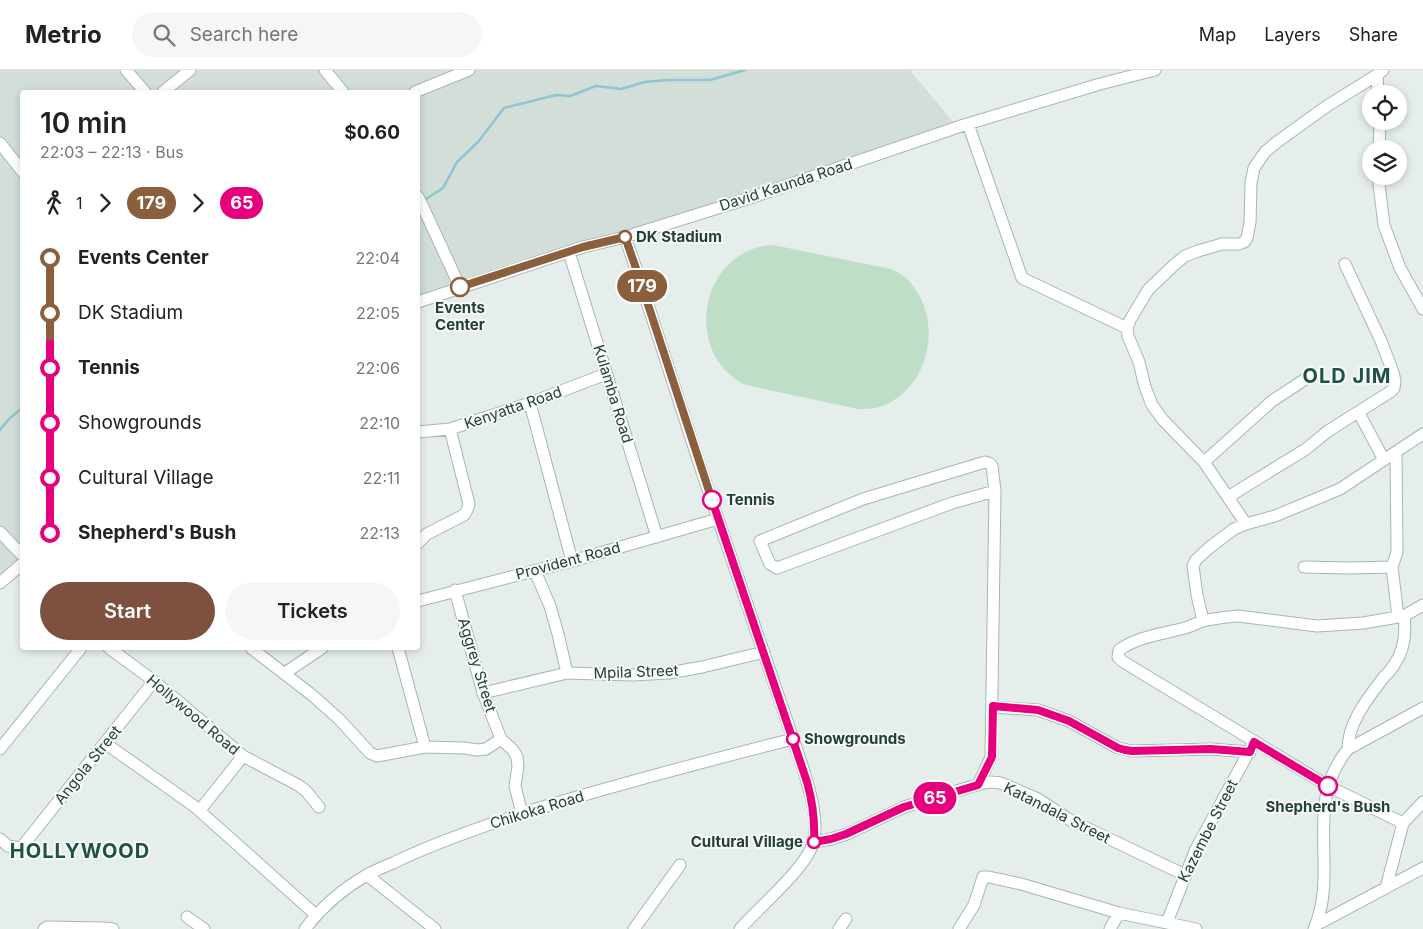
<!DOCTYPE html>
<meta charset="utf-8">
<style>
:root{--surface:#fff;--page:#f6f6f6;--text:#222;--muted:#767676;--line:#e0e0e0;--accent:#7e503f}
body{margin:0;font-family:Inter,sans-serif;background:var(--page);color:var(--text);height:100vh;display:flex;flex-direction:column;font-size:19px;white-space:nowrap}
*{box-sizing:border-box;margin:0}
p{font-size:16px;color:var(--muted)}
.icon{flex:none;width:28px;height:28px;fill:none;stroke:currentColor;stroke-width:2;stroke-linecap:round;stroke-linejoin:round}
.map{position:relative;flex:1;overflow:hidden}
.details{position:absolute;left:20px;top:20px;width:400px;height:560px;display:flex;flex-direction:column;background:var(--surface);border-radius:5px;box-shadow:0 2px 8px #0003}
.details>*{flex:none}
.badge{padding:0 10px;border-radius:16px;font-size:18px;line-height:32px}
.buttons{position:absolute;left:1362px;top:15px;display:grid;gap:10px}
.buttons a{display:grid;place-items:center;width:45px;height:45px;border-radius:50%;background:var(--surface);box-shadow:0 2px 8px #0003;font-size:25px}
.map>.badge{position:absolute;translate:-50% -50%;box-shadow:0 0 0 2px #fff}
.legs{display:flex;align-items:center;gap:8px;height:55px;padding:0 20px;font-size:16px}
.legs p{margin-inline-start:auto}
.head{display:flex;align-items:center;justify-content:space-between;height:85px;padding:0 20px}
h1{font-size:28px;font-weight:600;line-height:38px}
.cta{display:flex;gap:10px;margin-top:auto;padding:10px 20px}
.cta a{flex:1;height:58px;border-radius:30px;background:var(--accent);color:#fff;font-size:20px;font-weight:600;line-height:58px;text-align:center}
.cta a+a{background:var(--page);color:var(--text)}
ul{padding:0 20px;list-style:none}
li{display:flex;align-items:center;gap:18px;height:55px;font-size:19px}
li i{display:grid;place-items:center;width:8px;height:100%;margin:0 6px;background:currentColor}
li i::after{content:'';width:12px;height:12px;margin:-6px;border:4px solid;border-radius:50%;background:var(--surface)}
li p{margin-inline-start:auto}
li:first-child i{background:linear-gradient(#0000 50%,currentColor 0)}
li:last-child i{background:linear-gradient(currentColor 50%,#0000 0)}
header{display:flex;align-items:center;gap:30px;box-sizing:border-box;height:70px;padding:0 25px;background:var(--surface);border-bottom:1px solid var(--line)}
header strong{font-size:24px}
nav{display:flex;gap:28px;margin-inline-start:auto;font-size:18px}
.search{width:350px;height:45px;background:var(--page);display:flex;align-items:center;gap:12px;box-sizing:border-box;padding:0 18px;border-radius:28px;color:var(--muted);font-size:19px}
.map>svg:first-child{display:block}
.built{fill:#d3ded9}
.green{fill:#bedec8}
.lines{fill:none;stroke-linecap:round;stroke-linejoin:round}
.stream{stroke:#8fc4d1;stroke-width:2.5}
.minor-casing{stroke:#a7b6b1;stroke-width:13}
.minor{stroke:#fff;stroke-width:11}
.line-1-casing{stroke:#fff;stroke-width:11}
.line-2-casing{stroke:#fff;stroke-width:11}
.line-1{stroke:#8b5e3c;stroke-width:8}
.line-2{stroke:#e6007e;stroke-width:8}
.stop-1-dot{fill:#fff;stroke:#8b5e3c;stroke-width:2.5}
.stop-2-dot{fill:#fff;stroke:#e6007e;stroke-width:2.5}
.labels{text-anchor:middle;stroke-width:4;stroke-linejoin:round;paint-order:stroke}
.street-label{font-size:15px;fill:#243f39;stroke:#f5faf8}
.stop-label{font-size:15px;font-weight:bold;fill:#243f39;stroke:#f5faf8;text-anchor:start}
.district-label{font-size:20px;font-weight:bold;letter-spacing:1px;fill:#205147;stroke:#f5faf8}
</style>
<header>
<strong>Metrio</strong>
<div class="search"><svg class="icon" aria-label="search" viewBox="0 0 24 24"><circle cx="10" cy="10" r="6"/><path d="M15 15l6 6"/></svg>Search here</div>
<nav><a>Map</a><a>Layers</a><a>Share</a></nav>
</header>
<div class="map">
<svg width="1423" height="859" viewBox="0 0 1423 859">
<rect width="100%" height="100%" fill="#e5eeea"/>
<path class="built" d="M0,0H911L912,3L955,54L418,234V22H22V494L0,512Z"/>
<path class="green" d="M769,175L778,176L891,199C894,201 898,202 901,204C909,209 914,217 919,225C940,263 926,317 885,335C876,339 867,339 858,339L746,315C683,285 698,184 769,175Z"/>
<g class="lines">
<path class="stream" d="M426,129L443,118L457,92L478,72L504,38L556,25L570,26L596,16L621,19L645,12L668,10H710L745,0
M0,360L9,349L22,338"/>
<g class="minor-casing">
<path id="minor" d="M126,0L145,22
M325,0L343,22
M1377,5L1378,24
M163,22L190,0
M415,22L469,0
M968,54L1022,208L1127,258
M0,73L22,101
M1379,79L1380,51
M1378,106L1384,155L1400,198L1423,239
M418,127L423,137L460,217
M625,167L639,207L702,402L802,695C809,719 818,744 814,770C809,796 758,838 740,859
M569,182L657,467
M418,232L583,177L625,167L750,128L964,55L1100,14L1155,0
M530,333L572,491
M1359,343L1384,390
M418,362L450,359L530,333L606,304
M1396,382L1397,482L1392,497L1398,547
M1204,392L1272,331L1310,306
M1228,427L1306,379L1328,361L1390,322L1394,318L1395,311L1393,302L1381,271L1345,194
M1246,454L1204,392L1163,350L1152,335L1145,317L1139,292L1128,266L1127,258L1130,250L1148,220L1174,195L1185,186L1198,181L1222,174H1239L1244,172L1247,168L1250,152L1251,113L1254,98L1265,82L1277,72L1327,36L1377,5L1383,0
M0,462L22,485
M418,473L427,464L464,445L467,440L469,434L450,359
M1304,497L1349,498L1392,497
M535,501L550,536L558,564L567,603
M0,513L22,494
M455,520L483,623L501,669L513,680L517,687L518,696L515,716L522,744
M418,531L572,491L718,449
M1203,551L1197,525L1193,496L1196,490L1210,477L1234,459L1246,454L1275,446L1340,419L1423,364
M109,578L154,611L243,686L298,715L306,721L319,737
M251,578L312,625L340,650L370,683L377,686L425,677L464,678L477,680L486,679L501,669
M398,578L425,677
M285,603L322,578
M483,623L567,603L632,605L669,603L702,597L764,582
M993,637L1038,640L1069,651L1118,678L1132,681L1211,679L1250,682
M105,673L194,736L316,845
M0,679L81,578
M1348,679C1348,652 1368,628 1384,607C1388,603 1392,599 1394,595C1404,581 1406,562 1404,546
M978,715L991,687L995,421L992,396L989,393L985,392L863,429L760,471L770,494L777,498L952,433L995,421
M200,740L243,686
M1403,753L1328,716L1122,591L1118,587L1119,580C1139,566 1163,564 1185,558C1191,556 1197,553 1203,551C1215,548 1227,547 1238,546L1317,556L1363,553L1398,547L1404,546L1423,535
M0,769L8,776L21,778L154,611
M814,772L831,769L847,764L904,737L983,713L991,712L1001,713L1038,729L1070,750L1185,805
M367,805L435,859
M1386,818L1403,753L1423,732
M187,847L204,859
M1167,852L1196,779L1252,676
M1316,855L1423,798
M44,859L47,857L105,858L113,859
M305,859C321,838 344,818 367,805C376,800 386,796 395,792C439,771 486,755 533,740C619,714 706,691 793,669
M634,859L680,795
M839,859L846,849
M959,859L974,835L983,807H989L1021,814L1119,843L1196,859
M1110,859L1119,843
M1314,859C1340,801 1302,734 1348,679L1423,638"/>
</g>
<use href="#minor" class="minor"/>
</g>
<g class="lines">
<g class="line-1-casing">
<path id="line-1" d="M460,217L583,177L625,167L639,207L712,430"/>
</g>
<g class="line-2-casing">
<path id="line-2" d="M712,430L807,712C813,733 815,751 814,772L831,769L846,764L904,737L978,715L992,687L993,636L1038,640L1069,651L1118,678L1125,680L1132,681L1211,679L1250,682L1254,672L1328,716"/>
</g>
<use href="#line-1" class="line-1"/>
<use href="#line-2" class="line-2"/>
</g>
<g class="stop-1-dot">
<circle cx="625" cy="167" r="6"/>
<circle cx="460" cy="217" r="9"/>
</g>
<g class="stop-2-dot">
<circle cx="712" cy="430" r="9"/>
<circle cx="793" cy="669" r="6"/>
<circle cx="1328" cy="716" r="9"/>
<circle cx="814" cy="772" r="6"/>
</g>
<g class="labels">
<g class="street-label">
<text transform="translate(786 115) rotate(-18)" y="5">David Kaunda Road</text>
<text transform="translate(613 324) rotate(73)" y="5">Kulamba Road</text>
<text transform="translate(513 338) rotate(-19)" y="5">Kenyatta Road</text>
<text transform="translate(568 491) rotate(-15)" y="5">Provident Road</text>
<text transform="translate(477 595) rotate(73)" y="5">Aggrey Street</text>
<text transform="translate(636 602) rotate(-2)" y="5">Mpila Street</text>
<text transform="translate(193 645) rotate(40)" y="5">Hollywood Road</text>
<text transform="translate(88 695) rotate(-51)" y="5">Angola Street</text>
<text transform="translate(537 740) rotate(-17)" y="5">Chikoka Road</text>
<text transform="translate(1057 743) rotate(27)" y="5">Katandala Street</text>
<text transform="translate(1208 761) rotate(-63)" y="5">Kazembe Street</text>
</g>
<g class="stop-label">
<text x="636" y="172">DK Stadium</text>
<text x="460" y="243" text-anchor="middle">Events<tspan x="460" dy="17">Center</tspan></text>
<text x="726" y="435">Tennis</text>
<text x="804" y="674">Showgrounds</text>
<text x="1328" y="742" text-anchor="middle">Shepherd's Bush</text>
<text x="803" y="777" text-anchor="end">Cultural Village</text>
</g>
<g class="district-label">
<text x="1347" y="313">OLD JIM</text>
<text x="80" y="788">HOLLYWOOD</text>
</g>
</g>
</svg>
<div class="buttons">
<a><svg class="icon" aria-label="locate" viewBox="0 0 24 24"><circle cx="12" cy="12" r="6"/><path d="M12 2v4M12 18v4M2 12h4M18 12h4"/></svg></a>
<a><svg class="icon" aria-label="layers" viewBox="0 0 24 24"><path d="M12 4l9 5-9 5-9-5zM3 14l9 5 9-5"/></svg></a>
</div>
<b class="badge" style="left:642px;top:216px;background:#8b5e3c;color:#fff">179</b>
<b class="badge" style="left:935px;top:728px;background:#e6007e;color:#fff">65</b>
<section class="details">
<div class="head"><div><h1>10 min</h1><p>22:03 – 22:13 · Bus</p></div><b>$0.60</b></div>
<div class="legs"><svg class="icon" aria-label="walk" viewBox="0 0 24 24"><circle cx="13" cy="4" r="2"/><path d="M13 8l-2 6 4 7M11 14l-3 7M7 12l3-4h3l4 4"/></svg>1<svg class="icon" aria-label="forward" viewBox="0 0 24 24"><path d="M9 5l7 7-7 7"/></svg><b class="badge" style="background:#8b5e3c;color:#fff">179</b><svg class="icon" aria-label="forward" viewBox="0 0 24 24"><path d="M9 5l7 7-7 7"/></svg><b class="badge" style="background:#e6007e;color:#fff">65</b></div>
<ul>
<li><i style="color:#8b5e3c"></i><b>Events Center</b><p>22:04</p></li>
<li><i style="color:#8b5e3c"></i><span>DK Stadium</span><p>22:05</p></li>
<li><i style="color:#e6007e"></i><b>Tennis</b><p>22:06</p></li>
<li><i style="color:#e6007e"></i><span>Showgrounds</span><p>22:10</p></li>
<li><i style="color:#e6007e"></i><span>Cultural Village</span><p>22:11</p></li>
<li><i style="color:#e6007e"></i><b>Shepherd's Bush</b><p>22:13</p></li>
</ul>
<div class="cta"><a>Start</a><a>Tickets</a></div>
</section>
</div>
